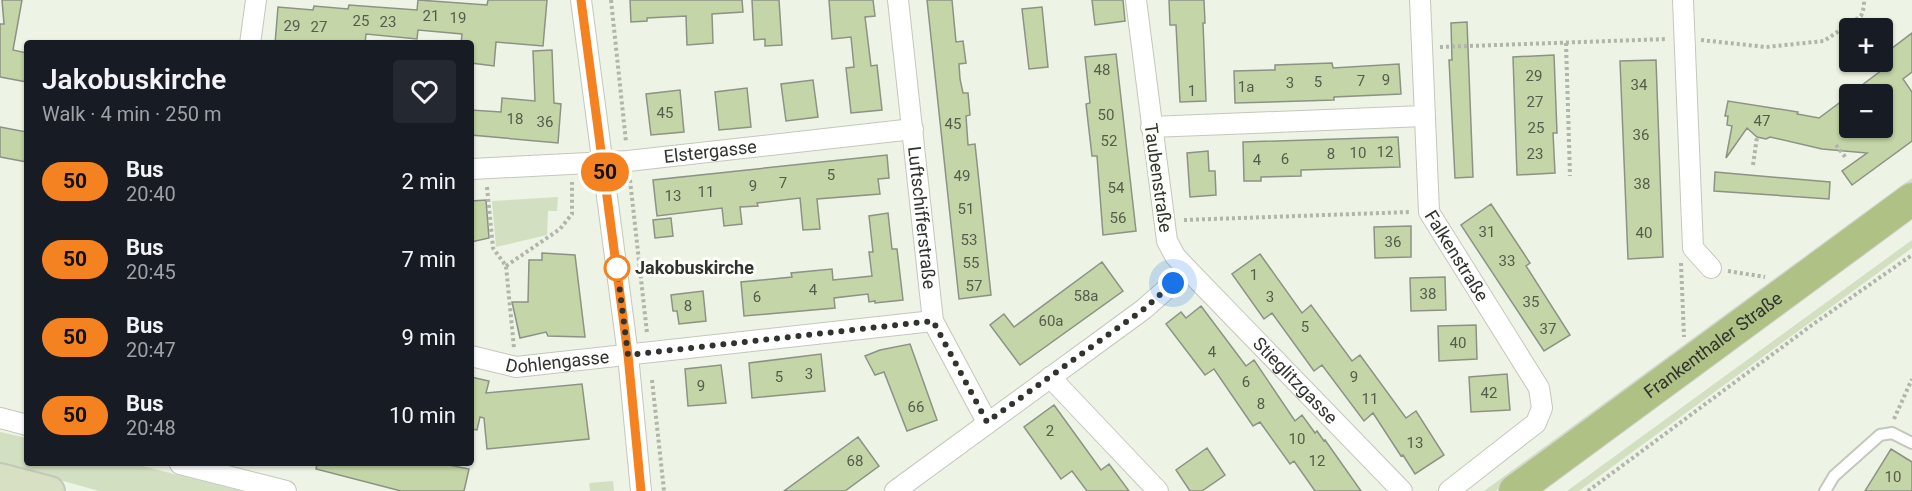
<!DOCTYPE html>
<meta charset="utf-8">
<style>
:root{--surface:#171b24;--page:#242831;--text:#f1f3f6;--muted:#9ea1a6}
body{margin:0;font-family:Roboto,sans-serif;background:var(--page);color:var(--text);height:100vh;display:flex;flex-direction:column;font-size:22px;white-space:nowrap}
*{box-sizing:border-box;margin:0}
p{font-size:20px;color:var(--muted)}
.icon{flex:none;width:33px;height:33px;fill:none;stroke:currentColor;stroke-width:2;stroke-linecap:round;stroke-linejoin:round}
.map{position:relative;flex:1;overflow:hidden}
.drawer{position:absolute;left:24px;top:40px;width:450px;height:426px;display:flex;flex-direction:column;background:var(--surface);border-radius:6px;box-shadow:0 2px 4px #0004}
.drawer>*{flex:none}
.badge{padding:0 12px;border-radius:20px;font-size:21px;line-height:39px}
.buttons{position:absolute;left:1839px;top:18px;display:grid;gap:12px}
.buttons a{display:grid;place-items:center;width:54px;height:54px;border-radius:6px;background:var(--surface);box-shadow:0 2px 4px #0004;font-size:30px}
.you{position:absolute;width:30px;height:30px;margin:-15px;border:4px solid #fff;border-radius:50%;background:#1a73e8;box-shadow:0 0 0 9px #1a73e833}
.map>.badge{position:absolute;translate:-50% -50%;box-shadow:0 0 0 3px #fff}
.round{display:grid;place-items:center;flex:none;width:63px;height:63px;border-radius:6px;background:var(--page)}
.summary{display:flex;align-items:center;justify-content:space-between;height:102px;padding:0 18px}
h1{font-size:28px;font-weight:600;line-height:45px}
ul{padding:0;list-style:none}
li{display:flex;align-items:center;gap:18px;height:78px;padding:0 18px}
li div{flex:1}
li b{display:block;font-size:22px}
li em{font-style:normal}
li .badge{min-width:66px;font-weight:700;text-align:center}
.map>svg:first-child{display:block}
.green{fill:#d3dfc1}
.building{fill:#c4d5a7;stroke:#8d9285;stroke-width:1.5}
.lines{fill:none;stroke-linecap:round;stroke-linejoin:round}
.service-casing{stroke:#c3c8bb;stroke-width:14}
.minor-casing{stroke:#c3c8bb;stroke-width:22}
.secondary-casing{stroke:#c3c8bb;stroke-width:32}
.primary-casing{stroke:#d2d2d1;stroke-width:34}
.path{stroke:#b1b5aa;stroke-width:4;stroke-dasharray:3 3;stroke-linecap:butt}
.service{stroke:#fff;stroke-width:10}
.minor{stroke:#fff;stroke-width:20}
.secondary{stroke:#d7e0c2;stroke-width:28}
.primary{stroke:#afc185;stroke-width:32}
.line-casing{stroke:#fff;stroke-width:14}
.line{stroke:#f58220;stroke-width:9}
.walk{stroke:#31332e;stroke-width:6;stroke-dasharray:0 10.8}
.stop-dot{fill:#fff;stroke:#f58220;stroke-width:3}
.labels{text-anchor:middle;stroke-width:6;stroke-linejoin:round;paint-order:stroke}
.number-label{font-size:15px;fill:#565c4c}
.street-label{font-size:18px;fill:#31332e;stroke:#fcfff9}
.stop-label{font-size:18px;font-weight:bold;fill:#31332e;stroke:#fcfff9;text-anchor:start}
</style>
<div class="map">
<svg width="1912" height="491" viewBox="0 0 1912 491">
<rect width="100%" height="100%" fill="#edf3e5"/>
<path class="green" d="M1912,178V185L1562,440L1496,491H1484Z
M558,197L557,211H548L547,235L496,247L492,201Z
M1912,240V248L1579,491H1567Z
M0,432L27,438V464H134L242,491H99L0,463Z
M613,481L614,491H590L589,483Z"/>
<path class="building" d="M2,0H22L13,50L27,53V82L0,77V24H4Z
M418,0L487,5L488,0H547L543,46L496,42L494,66L471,63V44H461L462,34L418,30L417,39L366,34L365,44H275L278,7L313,10L314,6L348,9L349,5L417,10Z
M630,0H742L743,12L712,14L713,43L687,45L686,16L647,18V21L631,22Z
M752,0H779L782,45L765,46V39L754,40Z
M829,0H873L875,16L865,17L871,66L877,65L882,110L851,113L846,68L854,67L851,37L832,39Z
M927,0H952L956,42L963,41L966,63L959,64L960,79L963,93H968L970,115L966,116L968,145L975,144L991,295L959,299Z
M1092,0H1123L1125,21L1095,25Z
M1169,0H1204L1205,23H1203L1206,101L1180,102L1176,25H1170Z
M1042,7L1048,67L1029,69L1022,9Z
M1467,22L1473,177L1455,178L1449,60H1452L1451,23Z
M1912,33V72L1903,79L1912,92V141L1852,185L1842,171L1867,153L1822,149L1770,137L1766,139L1757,137L1747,128L1726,158L1732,126L1727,125L1728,116H1725L1728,101L1798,112L1797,114L1819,118L1850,95V128H1882V94H1850L1890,64L1883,55Z
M552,50L554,103L561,104L558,143L471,135V110L501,112L502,98L535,101L533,51Z
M1116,54L1136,231L1103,235L1097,156H1092L1086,104L1090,103L1085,57Z
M1554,55L1557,133H1553L1555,173L1517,175L1513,57Z
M1656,60L1663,257L1628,259L1620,61Z
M1332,63L1333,68L1399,64L1401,94L1334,97V100L1235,103L1234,71L1275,70V65Z
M813,80L818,117L786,121L781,84Z
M747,88L751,127L719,130L715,92Z
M680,90L684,132L651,135L646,94Z
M0,127L27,132V162L0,157Z
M1398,137L1400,167L1301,170V176L1261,177V181H1244L1243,142Z
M1208,151L1209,171H1215L1216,195L1190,197L1187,153Z
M887,155L889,178L878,179L880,194L817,199L820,229L803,230L800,198L757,203L758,206L740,207L742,224L724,226L722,208L657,216L653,180Z
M1715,172L1830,182L1829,199L1714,191Z
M486,200L489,238L471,242V201Z
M1491,204L1530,263L1526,266L1570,335L1544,351L1461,225Z
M888,213L892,249H897L903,300L875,303V301L869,302L868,294L834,298L835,308L744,316L741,282L792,277L791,273L832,269L833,280L872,276L869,252H873L869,216Z
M671,218L673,236L655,238L653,220Z
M1411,226V257L1375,258L1374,227Z
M542,253L575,255L585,337L548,336L546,332L520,338L512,302H528L529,260H542Z
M1260,254L1302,313L1311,305L1352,361L1360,355L1406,418L1416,411L1444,455L1415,474L1403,455L1401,456L1373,413L1364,421L1322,365L1314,371L1272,313L1264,319L1232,274Z
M1102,262L1123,291L1020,365L990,325L1004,314L1014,327Z
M1445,277L1446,310L1411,311L1410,278Z
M703,291L706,321L679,324L677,311H673L671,295Z
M1201,306L1246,366L1254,360L1295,421L1302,415L1315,433L1317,431L1324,441L1325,440L1361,491H1315L1294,461L1290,464L1260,422L1253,426L1214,369L1205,375L1166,324L1181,312L1186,318Z
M1476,325L1477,359L1439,361L1438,326Z
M910,344L937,420L907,431L884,372L875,375L865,356L880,350Z
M821,354L825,391L752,398L749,363Z
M721,365L726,403L688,406L685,369Z
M1507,374L1510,410L1471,412L1469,377Z
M471,377L489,381L486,393L582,384L589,439L487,449L484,418L480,417L477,430L471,429Z
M1054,405L1101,470L1109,464L1129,491H1087L1072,471L1061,479L1024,427Z
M858,437L879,466L845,491H784Z
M1207,448L1225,475L1202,491H1190L1176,470Z
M1891,449L1912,462V491H1865Z
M317,464H444L469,469L464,491H401L316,469Z"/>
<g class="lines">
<g class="service-casing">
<path id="service" d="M1825,491L1834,476L1880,435L1892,433L1912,443"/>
</g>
<g class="minor-casing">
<g id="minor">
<path d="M581,0L628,355L641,491"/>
<path id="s1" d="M898,0L933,321L987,422"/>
<path id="s2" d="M1420,0L1429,212L1539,388L1542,408L1536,423L1449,491"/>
<path d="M1683,0L1693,248L1711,268"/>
<path d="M250,44L256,0"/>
<path d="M1151,127L1424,116"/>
<path id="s3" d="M471,169L628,161L913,129"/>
<path id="s4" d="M1188,270L1402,491"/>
<path id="s5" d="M471,356L516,367L933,321"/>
<path d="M1050,377L1158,491"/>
<path d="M0,418L27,425"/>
<path d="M180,464L286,491"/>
<path d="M895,491L1144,309L1188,270L1175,256L1167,241L1136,0"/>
</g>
</g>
<g class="secondary-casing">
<path id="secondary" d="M0,478L50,491"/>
</g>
<g class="primary-casing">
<g id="primary">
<path id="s6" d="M1515,491L1912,199"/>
</g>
</g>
<path class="path" d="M611,0L626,142
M1701,40L1766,47L1824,41L1861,16L1864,7V0
M1566,43L1570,176
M1440,47L1667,39
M1882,117L1889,126
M1836,145L1846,158
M1753,165L1757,137
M630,180L647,333
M487,187L493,248L506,266L514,348
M1184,220L1410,212
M1681,263L1684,337
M506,266L560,229L572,214V182
M1728,271L1765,277
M652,380L664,491
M1894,419L1912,379
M1588,491L1812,325L1912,255"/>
<use href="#service" class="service"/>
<use href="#minor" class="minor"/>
<use href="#secondary" class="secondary"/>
<use href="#primary" class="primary"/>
</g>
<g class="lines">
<g class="line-casing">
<path id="line" d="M581,0L628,355L641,491"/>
</g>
<use href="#line" class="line"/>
<path class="walk" d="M617,268L628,355L933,321L987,422L1144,309L1173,283"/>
</g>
<circle class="stop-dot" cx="617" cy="268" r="12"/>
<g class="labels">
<g class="number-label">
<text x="431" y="21">21</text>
<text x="458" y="23">19</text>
<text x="361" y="26">25</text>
<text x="388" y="27">23</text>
<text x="292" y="31">29</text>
<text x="319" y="32">27</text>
<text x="1102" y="75">48</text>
<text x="1534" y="81">29</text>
<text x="1386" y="85">9</text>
<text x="1361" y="86">7</text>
<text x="1318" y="87">5</text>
<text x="1290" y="88">3</text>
<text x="1639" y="90">34</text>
<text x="1246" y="92">1a</text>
<text x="1192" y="96">1</text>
<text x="1535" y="107">27</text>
<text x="665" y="118">45</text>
<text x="1106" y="120">50</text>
<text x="515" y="124">18</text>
<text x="1762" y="126">47</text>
<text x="545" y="127">36</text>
<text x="953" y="129">45</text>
<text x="1536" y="133">25</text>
<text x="1641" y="140">36</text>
<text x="1109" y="146">52</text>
<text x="1385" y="157">12</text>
<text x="1358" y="158">10</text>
<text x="1331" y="159">8</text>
<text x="1535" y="159">23</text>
<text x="1285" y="164">6</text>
<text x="1257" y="165">4</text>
<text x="831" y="180">5</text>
<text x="962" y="181">49</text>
<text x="783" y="188">7</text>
<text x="1642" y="189">38</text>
<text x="753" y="191">9</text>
<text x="1116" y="193">54</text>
<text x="706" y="197">11</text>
<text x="673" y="201">13</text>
<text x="966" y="214">51</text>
<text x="1118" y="223">56</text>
<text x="1487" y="237">31</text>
<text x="1644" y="238">40</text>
<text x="969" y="245">53</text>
<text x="1393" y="247">36</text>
<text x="1507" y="266">33</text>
<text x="971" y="268">55</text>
<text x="1254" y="280">1</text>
<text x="974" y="291">57</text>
<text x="813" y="295">4</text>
<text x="1428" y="299">38</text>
<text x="1086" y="301">58a</text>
<text x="757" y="302">6</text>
<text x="1270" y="302">3</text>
<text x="1531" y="307">35</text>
<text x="688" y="311">8</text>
<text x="1051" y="326">60a</text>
<text x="1305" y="332">5</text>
<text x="1548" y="334">37</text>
<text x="1458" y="348">40</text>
<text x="1212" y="357">4</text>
<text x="809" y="379">3</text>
<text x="779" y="382">5</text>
<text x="1354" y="382">9</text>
<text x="1246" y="387">6</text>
<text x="701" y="391">9</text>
<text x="1489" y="398">42</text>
<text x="1370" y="404">11</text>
<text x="1261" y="409">8</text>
<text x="916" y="412">66</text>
<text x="1050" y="436">2</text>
<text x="1297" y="444">10</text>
<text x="1415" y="448">13</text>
<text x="855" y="466">68</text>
<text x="1317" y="466">12</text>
<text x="1893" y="482">10</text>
</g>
<g class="street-label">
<text dy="6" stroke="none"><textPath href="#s3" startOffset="240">Elstergasse</textPath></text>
<text transform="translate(1158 178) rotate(82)" y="6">Taubenstraße</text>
<text dy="6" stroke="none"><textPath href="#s1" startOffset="219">Luftschifferstraße</textPath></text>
<text dy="6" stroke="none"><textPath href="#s2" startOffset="264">Falkenstraße</textPath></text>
<text dy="6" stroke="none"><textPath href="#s6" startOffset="246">Frankenthaler Straße</textPath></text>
<text dy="6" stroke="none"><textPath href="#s5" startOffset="88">Dohlengasse</textPath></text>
<text dy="6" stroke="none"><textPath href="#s4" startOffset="154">Stieglitzgasse</textPath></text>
</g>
<g class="stop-label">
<text x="635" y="274">Jakobuskirche</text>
</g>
</g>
</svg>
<div class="buttons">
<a>+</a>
<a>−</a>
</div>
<div class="you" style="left:1173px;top:283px"></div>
<b class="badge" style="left:605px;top:172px;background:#f58220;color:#111">50</b>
<section class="drawer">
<div class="summary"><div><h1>Jakobuskirche</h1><p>Walk · 4 min · 250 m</p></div><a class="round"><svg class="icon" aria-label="heart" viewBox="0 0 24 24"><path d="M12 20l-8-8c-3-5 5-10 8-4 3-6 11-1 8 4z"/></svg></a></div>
<ul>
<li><span class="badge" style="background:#f58220;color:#111">50</span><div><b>Bus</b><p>20:40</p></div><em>2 min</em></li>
<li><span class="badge" style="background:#f58220;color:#111">50</span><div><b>Bus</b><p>20:45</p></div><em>7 min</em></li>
<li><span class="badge" style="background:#f58220;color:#111">50</span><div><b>Bus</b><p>20:47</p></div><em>9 min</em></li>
<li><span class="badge" style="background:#f58220;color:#111">50</span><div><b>Bus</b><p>20:48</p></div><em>10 min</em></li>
</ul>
</section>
</div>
